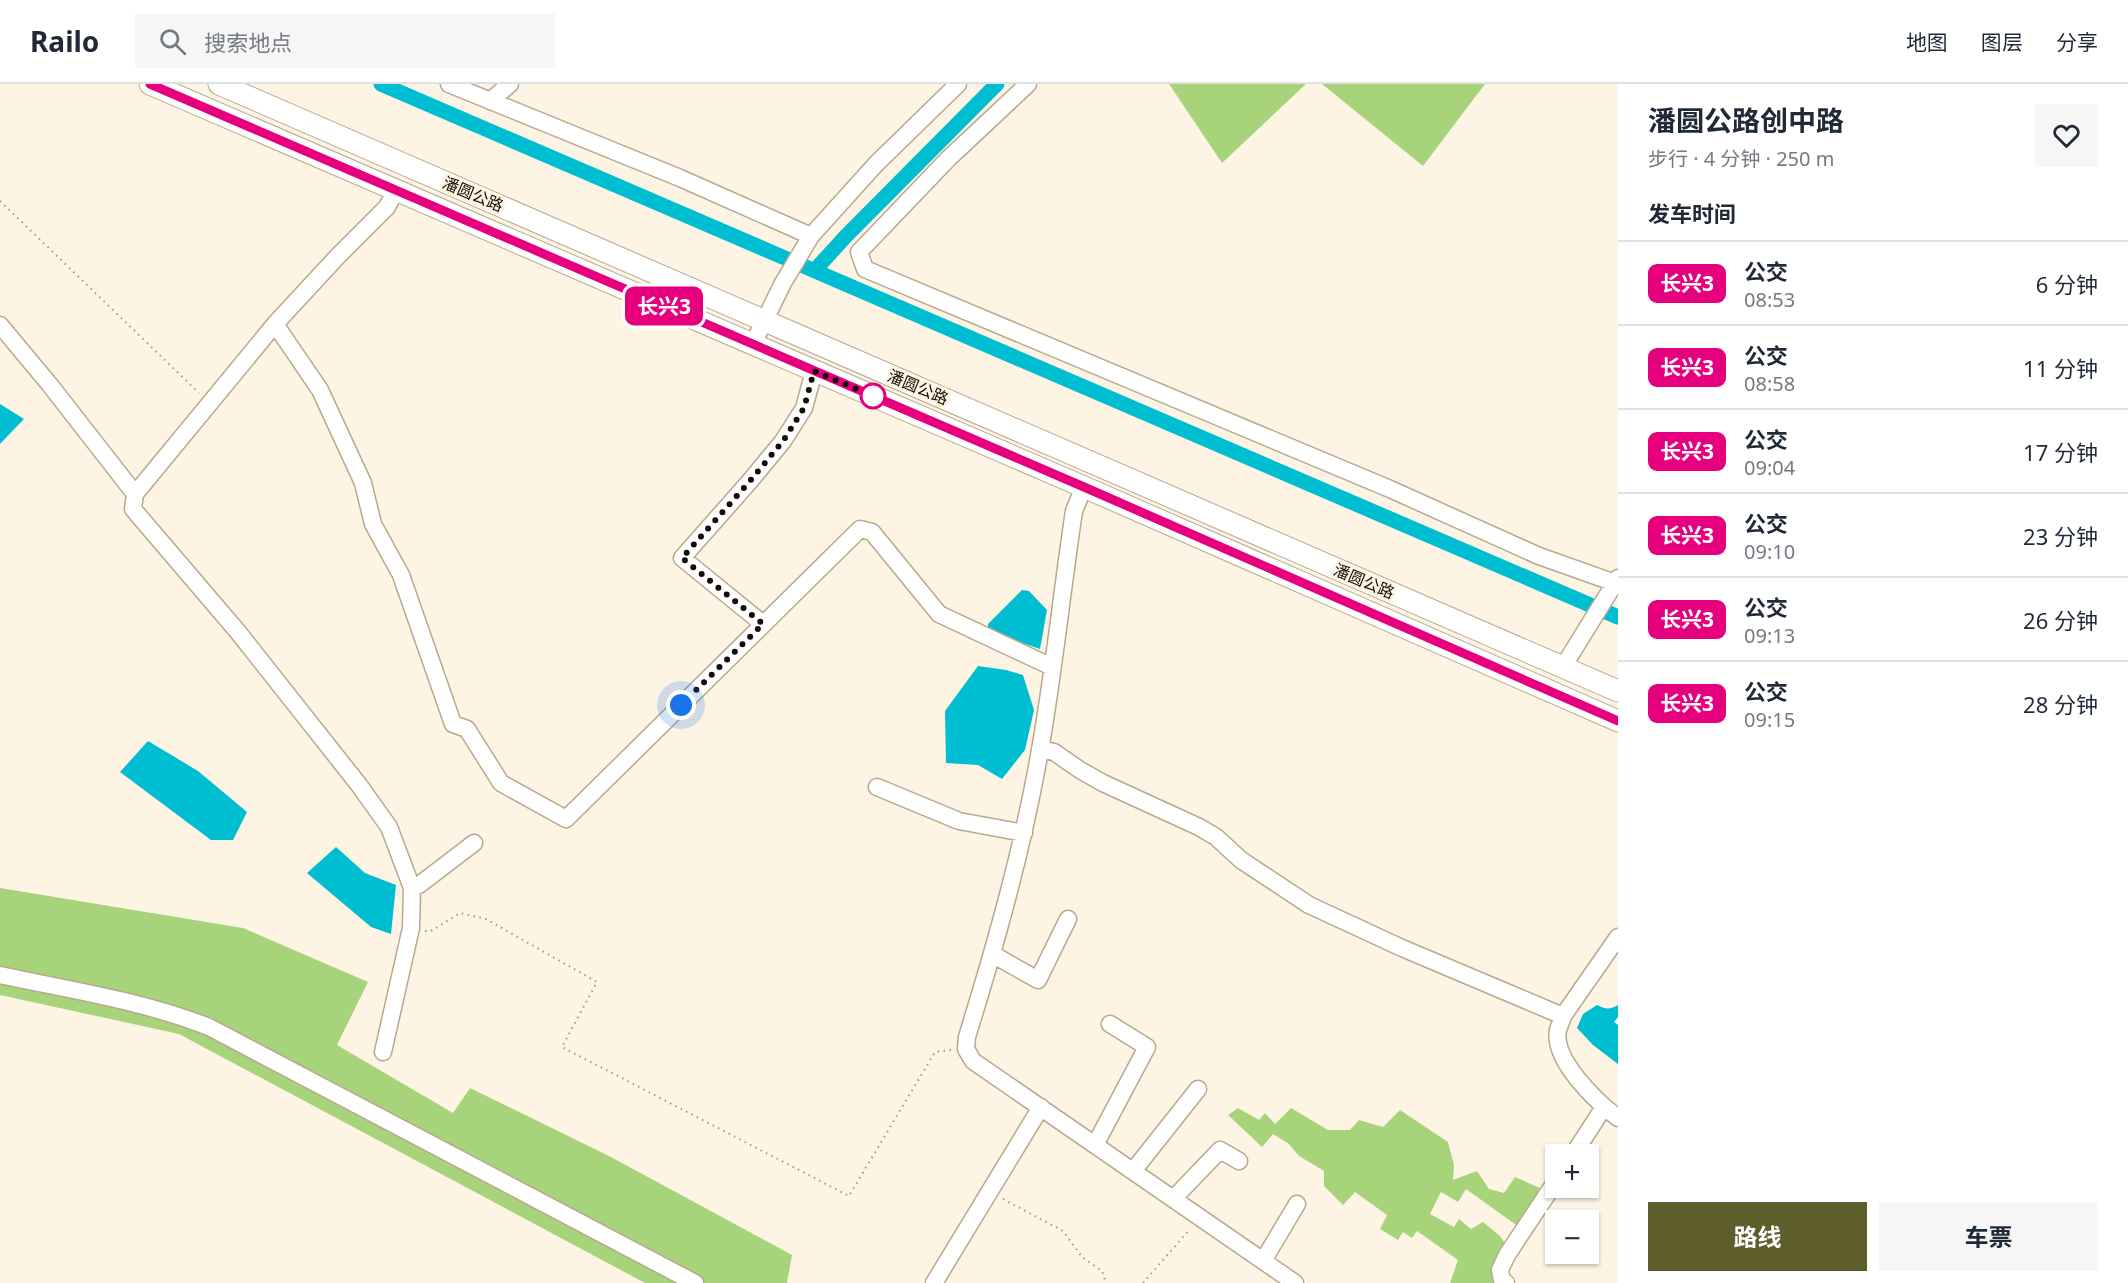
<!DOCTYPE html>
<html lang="zh">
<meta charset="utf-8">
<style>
:root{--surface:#fff;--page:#f6f6f7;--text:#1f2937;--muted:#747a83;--line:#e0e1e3;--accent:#5d5e2b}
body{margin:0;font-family:"Noto Sans","Noto Sans SC",sans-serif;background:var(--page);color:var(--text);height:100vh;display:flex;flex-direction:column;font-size:22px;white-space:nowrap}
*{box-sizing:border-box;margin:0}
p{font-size:20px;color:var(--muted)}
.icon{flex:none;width:33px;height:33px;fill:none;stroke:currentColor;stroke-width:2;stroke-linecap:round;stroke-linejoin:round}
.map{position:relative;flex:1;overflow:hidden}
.panel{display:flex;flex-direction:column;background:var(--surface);width:510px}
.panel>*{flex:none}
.badge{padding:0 12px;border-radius:9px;font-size:21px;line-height:39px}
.fabs{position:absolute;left:1545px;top:1060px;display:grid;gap:12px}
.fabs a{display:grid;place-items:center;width:54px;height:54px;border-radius:0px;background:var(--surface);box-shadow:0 2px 4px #0004;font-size:30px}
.you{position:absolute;width:30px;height:30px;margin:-15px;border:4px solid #fff;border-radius:50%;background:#1a73e8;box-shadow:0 0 0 9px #1a73e833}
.map>.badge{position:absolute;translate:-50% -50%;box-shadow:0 0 0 3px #fff}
h2{padding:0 30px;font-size:22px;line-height:54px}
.round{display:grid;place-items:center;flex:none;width:63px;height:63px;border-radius:0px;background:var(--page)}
.headline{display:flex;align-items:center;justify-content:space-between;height:102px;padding:0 30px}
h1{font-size:28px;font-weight:700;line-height:45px}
.cta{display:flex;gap:12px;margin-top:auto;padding:12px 30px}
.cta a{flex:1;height:69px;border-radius:0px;background:var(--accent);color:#fff;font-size:24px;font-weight:700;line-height:69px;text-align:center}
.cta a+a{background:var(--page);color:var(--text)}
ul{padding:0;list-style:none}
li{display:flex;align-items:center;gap:18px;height:84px;padding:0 30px;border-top:2px solid var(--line)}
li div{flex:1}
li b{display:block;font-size:22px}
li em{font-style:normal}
li .badge{min-width:66px;font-weight:700;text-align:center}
header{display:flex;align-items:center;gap:36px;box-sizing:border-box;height:84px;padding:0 30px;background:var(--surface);border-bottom:2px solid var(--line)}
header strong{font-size:28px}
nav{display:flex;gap:33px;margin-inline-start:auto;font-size:21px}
.search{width:420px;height:54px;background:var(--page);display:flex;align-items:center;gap:15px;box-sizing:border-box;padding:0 21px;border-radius:0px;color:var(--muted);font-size:22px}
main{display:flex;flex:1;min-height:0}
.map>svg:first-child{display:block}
.forest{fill:#a7d47b}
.water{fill:#00bed2}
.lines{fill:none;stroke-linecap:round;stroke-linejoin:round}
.canal{stroke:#00bed2;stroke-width:15}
.minor-casing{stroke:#b8a88e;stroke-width:19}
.major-casing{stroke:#b8a88e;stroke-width:23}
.path{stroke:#a0988b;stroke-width:2;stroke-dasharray:1.5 4.5;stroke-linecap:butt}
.minor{stroke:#fff;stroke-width:16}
.major{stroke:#fff;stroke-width:21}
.line-casing{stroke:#fff;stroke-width:14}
.line{stroke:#e6007e;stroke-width:9}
.walk{stroke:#120d04;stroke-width:6;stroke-dasharray:0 10.8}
.stop-dot{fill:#fff;stroke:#e6007e;stroke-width:3}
.labels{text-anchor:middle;stroke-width:6;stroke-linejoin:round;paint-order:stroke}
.street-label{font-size:16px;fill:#120d04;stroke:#fef4e4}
</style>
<header>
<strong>Railo</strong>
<div class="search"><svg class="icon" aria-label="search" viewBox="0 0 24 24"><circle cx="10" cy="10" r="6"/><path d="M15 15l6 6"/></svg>搜索地点</div>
<nav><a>地图</a><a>图层</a><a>分享</a></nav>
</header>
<main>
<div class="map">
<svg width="1618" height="1199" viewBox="0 0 1618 1199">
<rect width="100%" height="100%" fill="#fef4e4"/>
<path class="forest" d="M1169,0H1306L1222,79Z
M1322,0H1485L1423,82Z
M0,804L243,844L368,898L337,961L453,1029L470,1004L609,1072L792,1171L787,1199H645L179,950L0,911Z
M1238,1024L1259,1036L1265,1029L1275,1040L1291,1024L1328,1046H1350L1359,1036L1383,1043L1400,1026L1448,1058L1454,1081L1453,1096L1477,1087L1489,1105L1504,1109L1515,1093L1540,1104L1519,1143L1466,1105L1458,1118L1441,1108L1430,1130L1454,1143L1459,1135L1471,1145L1483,1138L1500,1152L1513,1170L1504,1192L1507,1199H1450L1458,1176L1417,1147L1412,1154L1403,1148L1398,1156L1380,1145L1387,1131L1355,1108L1343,1121L1324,1102V1087L1299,1072L1289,1060L1273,1050L1262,1063L1228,1031Z"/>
<path class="water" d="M0,320L24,335L0,360Z
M1022,506L1029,507L1047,526L1040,565L988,547V540Z
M978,582L1006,586L1023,591L1034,626L1025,666L1002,695L978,681L946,679L945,627Z
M148,657L198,687L247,728L233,756H211L120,688Z
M336,763L365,789L396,801L391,850L371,843L307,789Z
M1597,921C1605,925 1610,926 1618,921V933L1614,938L1618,941V980L1593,961L1577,944L1583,930Z"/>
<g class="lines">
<path class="canal" d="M381,0L1618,533
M815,186L846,152L997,0"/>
<g class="minor-casing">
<path id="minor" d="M449,0L680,94L811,152L783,199L753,260
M1028,0L948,75L859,168L865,185L1390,405L1539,472L1618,500
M490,17L510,0
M811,152L876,80L958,0
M275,240L320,306L363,399L373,440L401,491L453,640L467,645L501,699L566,735L860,445L872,448L939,530L1052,583
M0,241L50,301L135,410L133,425L238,548L359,701L389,743L412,804L411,844L383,968
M1084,403L1074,427C1062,506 1054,587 1040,666C1023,764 996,859 967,953L966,965L973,977L1295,1199
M135,410L275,240L337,173L387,123L396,106
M763,540L682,474L750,397L783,357L804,324L814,287
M1563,583L1618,494
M1040,665L1054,668L1080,686L1103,699L1199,743L1216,753L1241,776L1309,821L1402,864L1563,932
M877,703L959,737L1024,749
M412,804L419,801L474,759
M1618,853L1563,932C1562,937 1559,942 1558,946C1552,976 1597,1018 1618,1034
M992,870L1038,896L1068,835
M0,891C70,906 143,917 209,943L695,1199
M1095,1061L1147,963L1110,940
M1573,1071L1604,1023
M1133,1087L1198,1005
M1173,1115L1220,1066L1239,1077
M1263,1177L1297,1120
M934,1199L1041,1023
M1506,1199L1502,1196L1500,1186L1507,1171L1556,1097"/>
</g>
<g class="major-casing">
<path id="major" d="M150,0L1084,403L1618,637
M219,0L1618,607"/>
</g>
<path class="path" d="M0,117L199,309
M425,847H431L460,829L486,835L597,898L562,963L849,1112L935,968L952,966
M1003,1115L1063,1147L1082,1173L1102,1187L1106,1199
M1143,1199L1190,1145"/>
<use href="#minor" class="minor"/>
<use href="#major" class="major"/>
</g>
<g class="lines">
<g class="line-casing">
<path id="line" d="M150,0L1084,403L1618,637"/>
</g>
<use href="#line" class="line"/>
<path class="walk" d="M681,621L763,540L682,474L750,397L783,357L804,324L814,287L873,312"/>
</g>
<circle class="stop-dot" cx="873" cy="312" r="12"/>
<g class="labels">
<g class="street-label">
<text transform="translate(473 110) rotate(23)" y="6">潘圆公路</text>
<text transform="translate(918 303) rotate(23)" y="6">潘圆公路</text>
<text transform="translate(1364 497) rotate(23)" y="6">潘圆公路</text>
</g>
</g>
</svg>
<div class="fabs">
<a>+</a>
<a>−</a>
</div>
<div class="you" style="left:681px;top:621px"></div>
<b class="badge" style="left:664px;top:222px;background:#e6007e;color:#fff">长兴3</b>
</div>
<section class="panel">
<div class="headline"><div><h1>潘圆公路创中路</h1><p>步行 · 4 分钟 · 250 m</p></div><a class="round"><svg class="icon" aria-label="heart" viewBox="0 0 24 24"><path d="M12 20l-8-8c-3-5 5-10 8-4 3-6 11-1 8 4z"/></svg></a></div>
<h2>发车时间</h2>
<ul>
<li><span class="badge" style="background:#e6007e;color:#fff">长兴3</span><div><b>公交</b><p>08:53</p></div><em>6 分钟</em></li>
<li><span class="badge" style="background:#e6007e;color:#fff">长兴3</span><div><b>公交</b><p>08:58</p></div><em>11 分钟</em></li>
<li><span class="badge" style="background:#e6007e;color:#fff">长兴3</span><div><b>公交</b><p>09:04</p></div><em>17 分钟</em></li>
<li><span class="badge" style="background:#e6007e;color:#fff">长兴3</span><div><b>公交</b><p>09:10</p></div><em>23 分钟</em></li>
<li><span class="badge" style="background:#e6007e;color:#fff">长兴3</span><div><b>公交</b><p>09:13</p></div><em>26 分钟</em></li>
<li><span class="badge" style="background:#e6007e;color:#fff">长兴3</span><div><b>公交</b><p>09:15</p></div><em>28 分钟</em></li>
</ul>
<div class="cta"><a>路线</a><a>车票</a></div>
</section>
</main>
